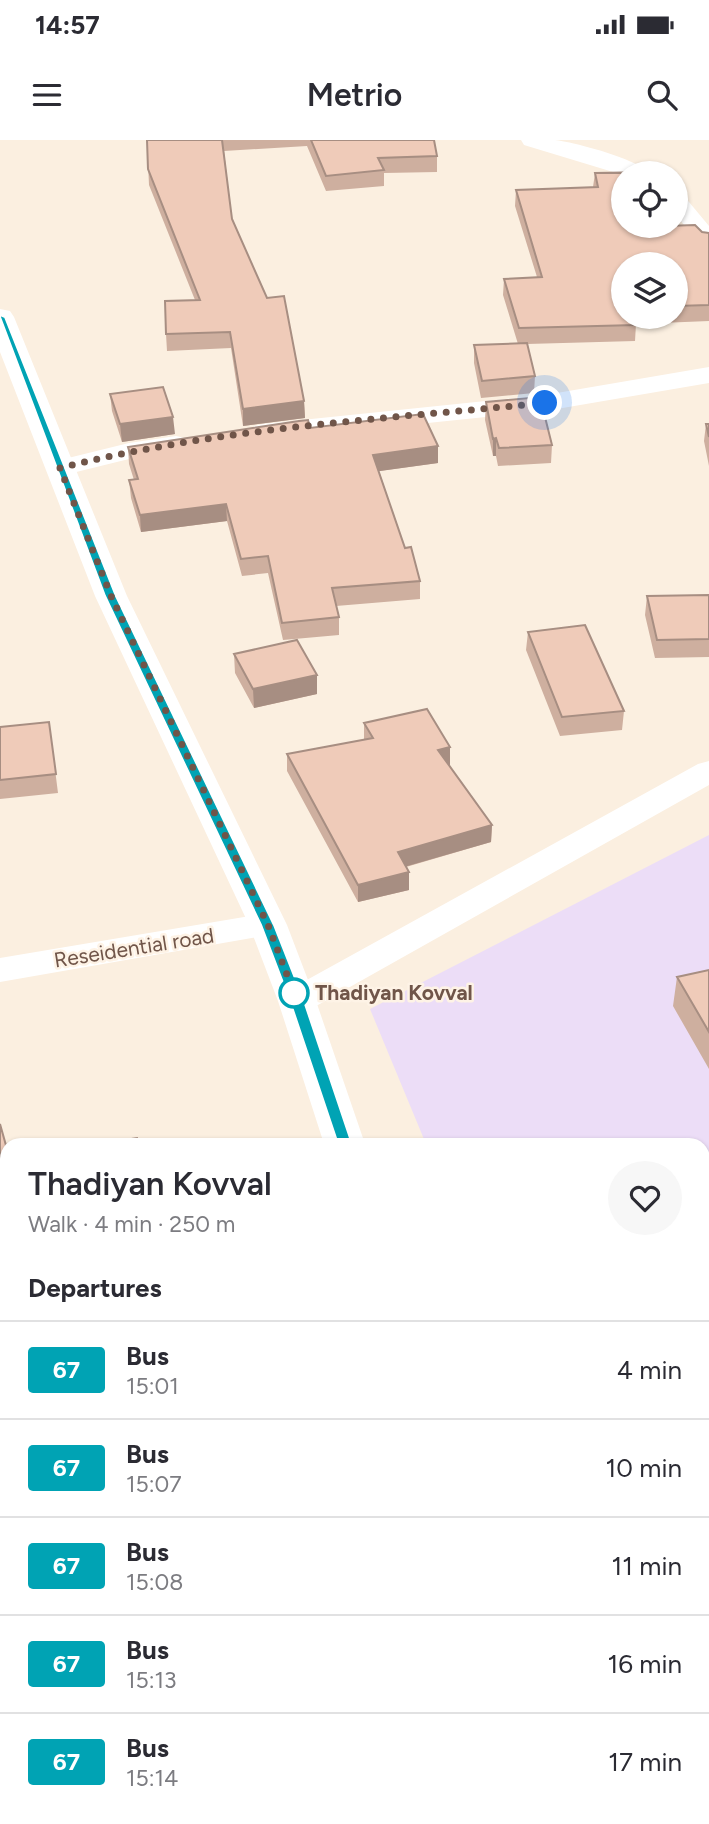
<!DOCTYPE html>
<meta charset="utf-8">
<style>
:root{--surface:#fff;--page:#f7f7f7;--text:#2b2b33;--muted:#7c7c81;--line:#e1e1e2}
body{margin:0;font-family:Figtree,sans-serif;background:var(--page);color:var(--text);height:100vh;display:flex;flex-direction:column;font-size:26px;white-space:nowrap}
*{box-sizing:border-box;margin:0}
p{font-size:23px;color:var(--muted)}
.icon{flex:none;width:38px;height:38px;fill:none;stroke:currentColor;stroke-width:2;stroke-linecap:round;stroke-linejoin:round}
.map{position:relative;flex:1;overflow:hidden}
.sheet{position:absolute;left:0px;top:998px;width:710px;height:688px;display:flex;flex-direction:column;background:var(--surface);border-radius:21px 21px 0 0;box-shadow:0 2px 5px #0004}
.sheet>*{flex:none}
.badge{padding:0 14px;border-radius:5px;font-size:24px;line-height:46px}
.controls{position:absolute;left:611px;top:21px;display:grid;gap:14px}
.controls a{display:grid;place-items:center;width:77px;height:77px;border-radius:50%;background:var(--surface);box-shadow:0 2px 5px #0004;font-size:35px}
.you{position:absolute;width:35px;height:35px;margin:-18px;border:5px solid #fff;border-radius:50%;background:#1a73e8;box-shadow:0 0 0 10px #1a73e833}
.map>.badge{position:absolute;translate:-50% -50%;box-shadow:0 0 0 4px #fff}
h2{padding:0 28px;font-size:26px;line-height:63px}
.round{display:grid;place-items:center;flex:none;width:74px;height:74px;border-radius:37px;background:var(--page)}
.headline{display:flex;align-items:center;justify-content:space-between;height:119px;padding:0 28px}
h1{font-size:33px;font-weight:600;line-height:52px}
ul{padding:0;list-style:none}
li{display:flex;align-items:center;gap:21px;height:98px;padding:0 28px;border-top:2px solid var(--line)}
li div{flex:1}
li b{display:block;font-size:26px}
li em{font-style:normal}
li .badge{min-width:77px;font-weight:700;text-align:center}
.status{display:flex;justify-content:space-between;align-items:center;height:49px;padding:0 35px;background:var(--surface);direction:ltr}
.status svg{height:19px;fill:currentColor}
header{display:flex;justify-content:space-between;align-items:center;height:91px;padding:0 28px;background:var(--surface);font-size:32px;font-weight:600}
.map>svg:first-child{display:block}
.education{fill:#ecddf7}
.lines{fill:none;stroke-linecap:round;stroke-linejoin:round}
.street{fill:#fff;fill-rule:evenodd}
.secondary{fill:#fff;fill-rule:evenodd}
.wall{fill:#ceaf9f;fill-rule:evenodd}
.shaded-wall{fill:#a78e82}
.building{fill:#efcbb9;stroke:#a78e82;stroke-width:2}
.line{fill:#00a3b4;stroke:#fff;stroke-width:2}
.walk{stroke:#705549;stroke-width:7;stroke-dasharray:0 12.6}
.stop-dot{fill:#fff;stroke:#00a3b4;stroke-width:3.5}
.labels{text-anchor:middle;stroke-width:5;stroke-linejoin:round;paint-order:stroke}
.street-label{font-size:21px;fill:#705549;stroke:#fef3e6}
.stop-label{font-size:21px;font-weight:bold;fill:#705549;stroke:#fef3e6;text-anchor:start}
</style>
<div class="status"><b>14:57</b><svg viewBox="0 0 49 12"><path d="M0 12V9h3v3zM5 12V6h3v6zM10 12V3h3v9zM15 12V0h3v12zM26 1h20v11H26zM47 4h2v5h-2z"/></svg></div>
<header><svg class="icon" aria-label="menu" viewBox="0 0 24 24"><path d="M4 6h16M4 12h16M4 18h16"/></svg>Metrio<svg class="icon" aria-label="search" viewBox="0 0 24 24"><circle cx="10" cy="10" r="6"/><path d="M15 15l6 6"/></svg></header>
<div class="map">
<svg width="709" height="1684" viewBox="0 0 709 1684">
<rect width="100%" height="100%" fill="#fbefe0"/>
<path class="education" d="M709,695V1684H708L704,1673V1004H426L370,869Z"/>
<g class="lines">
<path class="street" d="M521,0C532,0 544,0 555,0C573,2 639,19 648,33L623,35L524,5Z
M676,54L684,56L709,86V108L701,106L676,75Z
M709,227V243L545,271L263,300L254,298L250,292L254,286L263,284L545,255Z
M176,296L185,298L189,304L185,310L129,319L60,336L50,334L46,328L50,322L60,320L129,303Z
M709,621V645L309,870L297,874L285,870L279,861L285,852L698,624Z
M268,773L280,777L285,785L280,793L0,842V818Z"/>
<path class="secondary" d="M0,169L10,171L14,177L127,456L287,785L316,861L365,1004H324L278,861L249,785L95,456L0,212Z
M569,1678H621L623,1684H571Z"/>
</g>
<path class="wall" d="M147,0H434L437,16V32L384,33V46L326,51L307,6L224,11L232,79L304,261L305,278L243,286L231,208L167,211L166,194L195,160L149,45Z
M595,33L623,86L709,93V181L636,184L635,201L527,204L535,236L534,253L481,258L474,223V205L518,204L503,155L504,139L537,137L515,66L516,50L593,47ZM676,124V177H623Z
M110,254L175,294L122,302L112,271Z
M486,262L552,305L551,323L498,326L496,316H493L485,280Z
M706,284H709V326L704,301Z
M310,288L438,323L379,331L405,408L420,441V459L336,466L339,477V495L283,500L268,433L242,436L227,381L141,392L131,358L129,340H134L129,324L128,307Z
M709,455V517L655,518L645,475L647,456Z
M528,492L624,571L622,590L560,596L526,510Z
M234,514L317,535V554L254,568L235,533Z
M49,582L58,653L0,659V587Z
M364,583L450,607L449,625L492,685L491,702L406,727L409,732V750L358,762L287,631V614L364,600Z
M709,830V929L673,866L677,837Z
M709,1340V1515L704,1501V1341Z"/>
<path class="shaded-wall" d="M304,261L305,278L243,286V269Z
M173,277L175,294L122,302L120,284Z
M496,298V316H493V299Z
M438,306V323L373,332V315Z
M226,364L227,381L141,392L140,375Z
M317,535V554L254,568L253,549Z
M450,607V625L437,627L438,610Z
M492,685L491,702L397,729L398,712Z
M409,732V750L358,762V745Z
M7,1013V1038L0,1040V1014Z
M7,1296V1321L0,1322V1297Z"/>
<path class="building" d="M147,0H222L232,79L267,158L284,156L304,261L243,269L230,192L166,194L165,161L200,160L148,29Z
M311,0H434L437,16L378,18L384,30L326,36Z
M650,32V33H623V86H665L695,85L702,92L709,93V165L676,166V124H623V177H634L636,185L519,188L504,139L542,137L516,50L598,47L595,33Z
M527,203L535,236L482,241L474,205Z
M163,247L173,277L120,284L110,254Z
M540,257L552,305L499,308L496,298L493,299L486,262Z
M423,274L438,306L373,315L405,408L411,407L420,441L332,448L339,477L282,483L268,416L241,419L226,364L140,375L129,340L138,339L128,307L299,281L308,280L310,288Z
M706,284H709V297Z
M709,455V499L657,500L647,456Z
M585,485L624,571L562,577L528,492Z
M297,500L317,535L253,549L234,514Z
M427,569L450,607L438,610L492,685L398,712L409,732L358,745L287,614L373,598L364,583Z
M49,582L56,634L0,640V587Z
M709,830V892L677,837Z
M0,984L7,1009V1013L0,1014Z
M137,998L139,1004H99Z
M7,1206V1296L0,1297V1208Z
M709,1340V1479L704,1465V1341Z"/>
<path class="line" d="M0,175L5,177L116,456L274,785L304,861L352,1004L350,1008H340L338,1004L290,861L261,785L105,456L0,177Z"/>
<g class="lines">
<path class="walk" d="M294,853L297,861L268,785L111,456L60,328C218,288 383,279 545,263"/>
</g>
<circle class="stop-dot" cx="294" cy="853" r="14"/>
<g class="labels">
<g class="street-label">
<text transform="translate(134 808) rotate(-9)" y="7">Reseidential road</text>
</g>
<g class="stop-label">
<text x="315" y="860">Thadiyan Kovval</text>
</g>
</g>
</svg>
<div class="controls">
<a><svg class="icon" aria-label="locate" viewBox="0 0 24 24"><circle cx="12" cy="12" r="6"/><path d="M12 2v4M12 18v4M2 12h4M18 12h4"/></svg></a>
<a><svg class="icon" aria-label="layers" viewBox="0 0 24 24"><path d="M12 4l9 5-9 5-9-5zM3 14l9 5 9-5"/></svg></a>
</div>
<div class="you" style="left:545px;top:263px"></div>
<section class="sheet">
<div class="headline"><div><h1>Thadiyan Kovval</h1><p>Walk · 4 min · 250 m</p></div><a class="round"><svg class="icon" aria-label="heart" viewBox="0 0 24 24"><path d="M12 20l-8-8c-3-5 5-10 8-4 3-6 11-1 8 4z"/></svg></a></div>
<h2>Departures</h2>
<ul>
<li><span class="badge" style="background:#00a3b4;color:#fff">67</span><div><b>Bus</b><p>15:01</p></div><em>4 min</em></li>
<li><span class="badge" style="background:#00a3b4;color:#fff">67</span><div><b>Bus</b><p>15:07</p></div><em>10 min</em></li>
<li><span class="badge" style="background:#00a3b4;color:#fff">67</span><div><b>Bus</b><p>15:08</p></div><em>11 min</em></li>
<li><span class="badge" style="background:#00a3b4;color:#fff">67</span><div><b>Bus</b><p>15:13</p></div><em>16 min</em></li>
<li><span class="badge" style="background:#00a3b4;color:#fff">67</span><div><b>Bus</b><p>15:14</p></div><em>17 min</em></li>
</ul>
</section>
</div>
